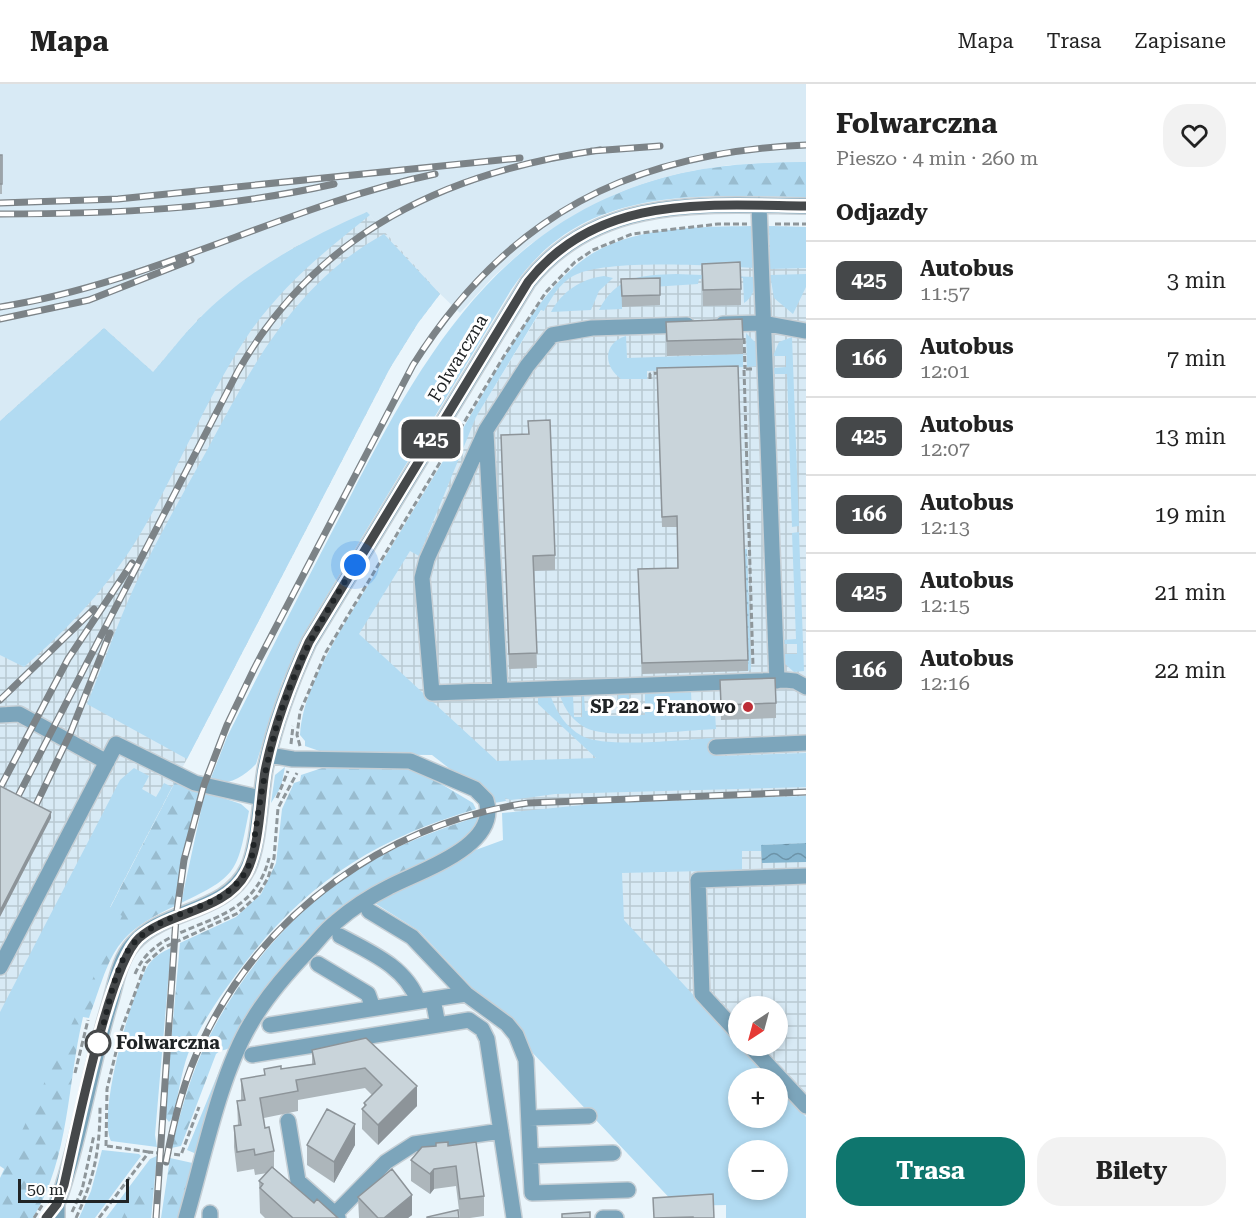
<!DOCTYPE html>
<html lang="pl">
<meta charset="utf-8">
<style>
:root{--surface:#fff;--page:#f2f2f2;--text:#222;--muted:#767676;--line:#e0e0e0;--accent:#0f766e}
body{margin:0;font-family:"Roboto Serif",serif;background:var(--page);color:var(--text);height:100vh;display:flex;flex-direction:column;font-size:22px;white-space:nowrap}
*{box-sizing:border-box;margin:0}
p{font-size:20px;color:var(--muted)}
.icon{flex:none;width:33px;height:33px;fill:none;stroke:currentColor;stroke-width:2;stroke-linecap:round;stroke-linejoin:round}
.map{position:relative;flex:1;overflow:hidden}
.side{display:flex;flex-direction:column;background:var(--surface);width:450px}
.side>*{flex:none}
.badge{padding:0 12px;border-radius:9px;font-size:21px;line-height:39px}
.needle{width:39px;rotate:216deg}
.fabs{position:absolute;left:728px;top:912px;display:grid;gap:12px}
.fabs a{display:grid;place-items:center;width:60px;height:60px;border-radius:50%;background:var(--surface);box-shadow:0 3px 9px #0003;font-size:30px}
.scale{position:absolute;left:18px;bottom:15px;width:111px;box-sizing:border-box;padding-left:6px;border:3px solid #202426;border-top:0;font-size:16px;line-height:21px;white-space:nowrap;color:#202426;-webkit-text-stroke:4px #fff;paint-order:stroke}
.you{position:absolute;width:30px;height:30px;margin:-15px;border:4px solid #fff;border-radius:50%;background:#1a73e8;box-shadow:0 0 0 9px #1a73e833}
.map>.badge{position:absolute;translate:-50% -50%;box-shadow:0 0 0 3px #fff}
h2{padding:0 30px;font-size:22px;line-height:54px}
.round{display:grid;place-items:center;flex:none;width:63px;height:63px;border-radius:24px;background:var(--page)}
.summary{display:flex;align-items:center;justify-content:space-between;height:102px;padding:0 30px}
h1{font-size:28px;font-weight:700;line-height:45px}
.cta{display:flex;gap:12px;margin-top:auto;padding:12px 30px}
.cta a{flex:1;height:69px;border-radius:24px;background:var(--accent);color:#fff;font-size:24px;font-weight:700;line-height:69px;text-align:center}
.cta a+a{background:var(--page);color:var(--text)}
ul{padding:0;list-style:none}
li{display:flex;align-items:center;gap:18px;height:78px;padding:0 30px;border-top:2px solid var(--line)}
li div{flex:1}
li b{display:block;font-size:22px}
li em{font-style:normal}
li .badge{min-width:66px;font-weight:700;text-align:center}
header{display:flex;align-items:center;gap:36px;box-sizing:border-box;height:84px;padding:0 30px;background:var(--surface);border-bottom:2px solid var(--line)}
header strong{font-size:28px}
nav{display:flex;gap:33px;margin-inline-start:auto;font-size:21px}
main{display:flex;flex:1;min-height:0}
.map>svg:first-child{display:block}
.built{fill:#d8eaf5}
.industrial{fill:url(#industrial-grid);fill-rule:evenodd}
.grass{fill:#b2dbf2;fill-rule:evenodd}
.forest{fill:url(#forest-firs)}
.park{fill:url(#park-dots)}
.water{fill:url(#water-waves)}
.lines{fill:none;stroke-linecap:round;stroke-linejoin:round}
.minor-casing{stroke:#c6cfd5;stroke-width:18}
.path{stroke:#8e969a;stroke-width:3;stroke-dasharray:6 3;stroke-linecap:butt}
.minor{stroke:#7ca5bb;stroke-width:15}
.rail-casing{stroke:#7c8387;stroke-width:7}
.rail{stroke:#fff;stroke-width:4.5;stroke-dasharray:14;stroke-linecap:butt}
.wall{fill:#adb6bb}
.shaded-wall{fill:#8d9499}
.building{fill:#c9d4da;stroke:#8d9499;stroke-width:1.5}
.line-casing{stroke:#fff;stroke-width:14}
.line{stroke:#45484a;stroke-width:9}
.walk{stroke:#202426;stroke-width:6;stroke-dasharray:0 10.8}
.poi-dot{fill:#bd2d36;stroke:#fff;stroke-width:2}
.stop-dot{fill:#fff;stroke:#45484a;stroke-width:3}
.labels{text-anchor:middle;stroke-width:6;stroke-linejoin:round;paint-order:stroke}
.street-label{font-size:18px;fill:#202426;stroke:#fff}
.poi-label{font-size:18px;font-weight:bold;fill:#202426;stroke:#fff;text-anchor:end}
.stop-label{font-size:18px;font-weight:bold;fill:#202426;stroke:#fff;text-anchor:start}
</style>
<header>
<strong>Mapa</strong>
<nav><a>Mapa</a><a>Trasa</a><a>Zapisane</a></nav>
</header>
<main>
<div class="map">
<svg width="806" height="1134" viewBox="0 0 806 1134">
<defs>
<pattern id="industrial-grid" width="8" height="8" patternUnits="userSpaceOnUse" patternTransform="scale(1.5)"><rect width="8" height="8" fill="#d8eaf5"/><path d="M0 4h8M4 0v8" fill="none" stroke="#b9c9d2"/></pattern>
<pattern id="forest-firs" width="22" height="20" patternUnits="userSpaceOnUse" patternTransform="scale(1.5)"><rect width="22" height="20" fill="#b2dbf2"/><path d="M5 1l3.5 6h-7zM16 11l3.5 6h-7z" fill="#99bccf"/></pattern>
<pattern id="park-dots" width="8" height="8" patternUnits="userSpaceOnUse" patternTransform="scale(1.5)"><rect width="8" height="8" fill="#b2dbf2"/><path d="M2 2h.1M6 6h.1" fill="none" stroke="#99bccf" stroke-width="1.8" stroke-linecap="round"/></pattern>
<pattern id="water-waves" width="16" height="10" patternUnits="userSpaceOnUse" patternTransform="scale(1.5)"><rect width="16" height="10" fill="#85b5cf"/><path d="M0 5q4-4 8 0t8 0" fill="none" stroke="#6c93a8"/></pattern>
</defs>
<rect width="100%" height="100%" fill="#eaf5fb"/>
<path class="built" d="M0,0H806V78L730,81L692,87L612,112L581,128L529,161L493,193L460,229L431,201L367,128L291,165L230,208L198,235L153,288L0,337Z"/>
<path class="industrial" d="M367,128L440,210L418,239L390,284L110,823L123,832L6,1086L0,1082V337L104,244L153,288L198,235L230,208L291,165Z
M753,142V153H768L769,142L806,143V1077L777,1034V994H738L479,685L340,554L555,204L574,185L642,151ZM738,922H777V962H738Z"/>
<path class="grass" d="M806,78V113C694,112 581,100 511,206L311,538L282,598L256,680C242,694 230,701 209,699L227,653C267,573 308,494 349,415C428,261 509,123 693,87C730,79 768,79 806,78Z
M367,128L370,131C324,168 285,199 250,248C208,310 180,382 142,447C111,500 70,543 24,583L0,571V337L104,244L153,288C168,271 182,252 198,236C244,188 307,154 367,128Z
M753,142L754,184C715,182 605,174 573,192C559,200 552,213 544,227L541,226L476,333L419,472L410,467L359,550L497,677L596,674L538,620V613H551C557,629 566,643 582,652C608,665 684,655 716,654L717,672L806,669V703L555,710L511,716L505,714L506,717L494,719L432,671L328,670L305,662V657L300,651C302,616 321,582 337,552C379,483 420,415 462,346C495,291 538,202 593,169C639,142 701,143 753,142Z
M769,142L806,143V184L770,185Z
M384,150L440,210L418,239L390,284L187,675L87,620C106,574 122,525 145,481C164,443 185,406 206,368C252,282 295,199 384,150Z
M676,190L754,193C755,204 754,212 744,219L743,194L699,195L698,200L622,205V225L599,226C616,192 642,191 676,190Z
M806,190V203L793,230L774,214L770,191Z
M604,192L613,194L599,207L591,226L551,228C562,208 580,195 604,192Z
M746,249L756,259L757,282L747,283Z
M626,252L627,274L743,270V283L647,287V295H621C603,282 603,259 626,252Z
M792,253L799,442L792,443L787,290H773V284L786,283V272H773L779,258Z
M799,448L804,587L794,588L784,579V570H797V560H783V556L796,555L792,449Z
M691,608L692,629L715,628L716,645C686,646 611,656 586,644C573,637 565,626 560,612H573L574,633H582V611H584L585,627L595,626L596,632H619L618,610H629V631H645V609Z
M285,683L281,703L271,719L275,691Z
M134,684L149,692L142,705L156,713L164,699L172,703L110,823L123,832L6,1086L0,1082V928L120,696Z
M205,708L241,720L249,727C237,788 238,792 181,819Z
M806,712V759L762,761V767H742V786L622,789L624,836L770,994H738V1034H777V1002L806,1033V1134H726V1121L677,1122L529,965L514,936L475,907L419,847L373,818L462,771L503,756L502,729L603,719ZM738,1066H777V1106H738Z
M171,864L155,1051L157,1063L111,1057C97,1031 132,905 149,880C155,872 162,868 171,864Z
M224,975L199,1071L187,1066Z
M102,1066L139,1070L141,1072L95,1134H79L91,1107Z
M157,1072L151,1134H106L150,1075Z"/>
<path class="forest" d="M806,78V113C751,112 693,108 639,119C624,121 588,139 577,135C582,125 593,122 603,117C666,85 736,79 806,78Z
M325,683H403L438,698L473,719L476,725C371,756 300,803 235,892C217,916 200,942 188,970C181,989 178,1012 174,1032L169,1038L165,1033V1025L180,859L236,833L261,810L276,779L282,725L294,699L300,697L301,691Z
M175,698L200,706L181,776L175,822C110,852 112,871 89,934L83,933C67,1000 70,1073 33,1134H0V1094L122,832L110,824Z
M479,732C472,767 386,796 356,813C318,834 274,894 249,930C242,940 238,952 231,962C227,967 221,965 216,970L181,1062L171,1064C180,1032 188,999 202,968C237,890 301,815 377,774C409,756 444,744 479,732Z
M170,1074L197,1080L181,1134H161Z
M146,1104H153L151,1134H122L132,1113Z"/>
<path class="park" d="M744,465H747L751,585L748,587Z"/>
<path class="water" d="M806,759V778L762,779L761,761Z"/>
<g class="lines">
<g class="minor-casing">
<path id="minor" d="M759,121L777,597
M723,240L762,239L806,247
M687,241L592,244L552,251L527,282L486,346L427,475L422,494L432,609L785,596L795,597L806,603
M486,349L500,606
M0,631L19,630L107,678
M716,663L806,659
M369,827L412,853L466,910
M340,852C370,868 406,883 418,917
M318,880L368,910L373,924
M0,883L116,660L195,699L261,714
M433,915L466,910L507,940L516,951L526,976L532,1109L628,1106
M270,941L433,915L438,941
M738,949L702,910L698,796L806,792
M750,962L806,1022
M252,971L469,936L482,945L487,955L514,1134
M529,1034L589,1032
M288,1037L298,1097L335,1130
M531,1072L613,1069
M57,1134V1120C80,1055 90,985 110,919C116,899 119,876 133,860C164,824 226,830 248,784C259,761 260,714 265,686C274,642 290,599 309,558L528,198C597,110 705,121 806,122
M186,1134C203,1076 220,990 251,939C266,913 286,890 307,868C317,858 325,846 336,838C351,825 371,812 389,803C419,787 501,762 486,716L475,705L410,677L293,675L269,671
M210,1134V1129
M338,1134L335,1130L386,1078L414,1060L501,1047
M603,1134H616"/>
</g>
<path class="path" d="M775,140H806
M744,254L745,285
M752,285H744L753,582
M650,295V290L658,289
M291,660L293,642
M300,662L297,651L300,628L326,568L504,272L546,208L575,178L593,166L632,150L718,140H747
M277,714L288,687
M135,890C160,829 250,853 269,774
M75,989L88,936
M106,1062L107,1005L121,947L146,879L163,864L238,829L257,812L268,794L274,774L278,724L297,689
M107,1062L149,1068
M72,1128L82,1106L94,1051
M34,1134L43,1120
M76,1134C94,1095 100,1066 100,1023
M99,1134L149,1068L181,1071L199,1023"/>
<use href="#minor" class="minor"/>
<g class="rail-casing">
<path id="rail" d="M592,67L660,62
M0,119L118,115L520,74
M0,130C113,130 223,125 334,100
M0,223C149,200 288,121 435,90
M0,235L89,216L191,176
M0,616L94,525
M0,704L68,575L132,479
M16,716L238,287C319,147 446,88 600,66
M34,725L70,650L110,549
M166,1078C174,1036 184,994 203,956C264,828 388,739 528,719L806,708
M156,1134L176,834L184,776L204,701L227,641L254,585L413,281C508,131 630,69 806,61"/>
</g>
<use href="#rail" class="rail"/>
</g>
<path class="wall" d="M0,71H2V110H0Z
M702,180L741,205V221L703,222Z
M660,194V221L622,223L621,195Z
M666,238L743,255V270L667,272Z
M657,295L748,576V587L642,590L638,496L678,484L677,443H662Z
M528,337L555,471V486L534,487L537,584L509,585L501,351L528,350Z
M720,596L776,619V634L721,636Z
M366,954L417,1022L378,1061L362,1045V1025L364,1023V1019L372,1011L365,1004L298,1016V1027L264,1034L265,1044L274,1067V1084L314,1119L338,1134H265L260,1129L259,1097L267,1089L255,1091L254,1085L237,1088L234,1063V1042H238L237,1017H241V995L264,991V985H281L312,980V966Z
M307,1061H355L334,1099L307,1081Z
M448,1062L484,1112V1132L470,1134H460L456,1102L434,1105L430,1110L411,1097V1076Z
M358,1113L412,1131L408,1134H359Z"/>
<path class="shaded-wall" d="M51,728V734L0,833V827Z
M417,1002V1022L378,1061V1041Z
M355,1040V1061L334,1099V1078Z
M434,1085V1105L430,1110V1090Z
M412,1111V1131L408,1134H384Z"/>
<path class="building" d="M0,71H2V100H0Z
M740,178L741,205L703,206L702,180Z
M660,194V211L622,212L621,195Z
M742,235L743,255L667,257L666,238Z
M738,282L748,576L642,579L638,485L678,484L677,432L662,433L657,284Z
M550,336L555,471L533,472L537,569L509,570L501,351L529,350L528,337Z
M775,594L776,619L721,621L720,596Z
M0,702L51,728L0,827Z
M366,954L417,1002L378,1041L362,1025L366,1021L364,1019L382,1001L365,984L296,996L298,1007L260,1014L265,1044L269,1043L274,1067L255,1071L254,1065L237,1068L234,1042L241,1041L237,1017L245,1016L241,995L265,991L264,985L281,982V985L315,980L312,966Z
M327,1025L355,1040L334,1078L307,1061Z
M448,1058V1062L476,1058L484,1112L460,1115L456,1082L434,1085L430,1090L411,1076L422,1063L436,1062V1059Z
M272,1083L314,1119L317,1115L338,1134H293L260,1104L263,1100L259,1097Z
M392,1085L412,1111L384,1134H378L358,1113Z
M713,1110L714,1134H693V1133L654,1134L653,1114Z
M458,1126L459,1134H427V1133Z
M590,1128V1134H562V1130Z"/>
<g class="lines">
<g class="line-casing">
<path id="line" d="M46,1134L57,1120L64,1101C75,1054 109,881 139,854C169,827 225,828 246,789C260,763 260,717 265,687C274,642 290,600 309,558L528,198C597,110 705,121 806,122"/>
</g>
<use href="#line" class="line"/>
<path class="walk" d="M98,959C108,931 113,882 133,860C167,820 236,830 252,772C260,713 269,653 292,598C308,556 332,519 355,481"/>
</g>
<circle class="poi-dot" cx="748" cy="623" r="6"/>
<circle class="stop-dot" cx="98" cy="959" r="12"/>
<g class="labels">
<g class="street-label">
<text transform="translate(458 274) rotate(-59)" y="6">Folwarczna</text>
</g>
<g class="poi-label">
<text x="736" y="629">SP 22 - Franowo</text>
</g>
<g class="stop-label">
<text x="116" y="965">Folwarczna</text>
</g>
</g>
</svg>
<div class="fabs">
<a><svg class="needle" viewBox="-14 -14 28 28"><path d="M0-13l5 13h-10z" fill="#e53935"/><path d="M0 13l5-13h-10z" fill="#767676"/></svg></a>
<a>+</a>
<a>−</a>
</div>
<div class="scale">50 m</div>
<div class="you" style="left:355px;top:481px"></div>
<b class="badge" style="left:431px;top:355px;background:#45484a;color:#fff">425</b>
</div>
<section class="side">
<div class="summary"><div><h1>Folwarczna</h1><p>Pieszo · 4 min · 260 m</p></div><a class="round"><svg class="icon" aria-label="heart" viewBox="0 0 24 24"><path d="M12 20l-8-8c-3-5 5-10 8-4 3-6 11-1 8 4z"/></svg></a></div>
<h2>Odjazdy</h2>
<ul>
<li><span class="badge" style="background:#45484a;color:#fff">425</span><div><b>Autobus</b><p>11:57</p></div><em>3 min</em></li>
<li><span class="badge" style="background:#45484a;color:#fff">166</span><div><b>Autobus</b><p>12:01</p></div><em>7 min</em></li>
<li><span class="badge" style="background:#45484a;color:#fff">425</span><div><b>Autobus</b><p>12:07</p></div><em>13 min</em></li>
<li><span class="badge" style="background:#45484a;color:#fff">166</span><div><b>Autobus</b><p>12:13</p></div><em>19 min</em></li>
<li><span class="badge" style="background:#45484a;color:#fff">425</span><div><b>Autobus</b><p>12:15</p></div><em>21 min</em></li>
<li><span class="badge" style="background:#45484a;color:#fff">166</span><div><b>Autobus</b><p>12:16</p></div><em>22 min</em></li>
</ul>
<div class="cta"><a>Trasa</a><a>Bilety</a></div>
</section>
</main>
